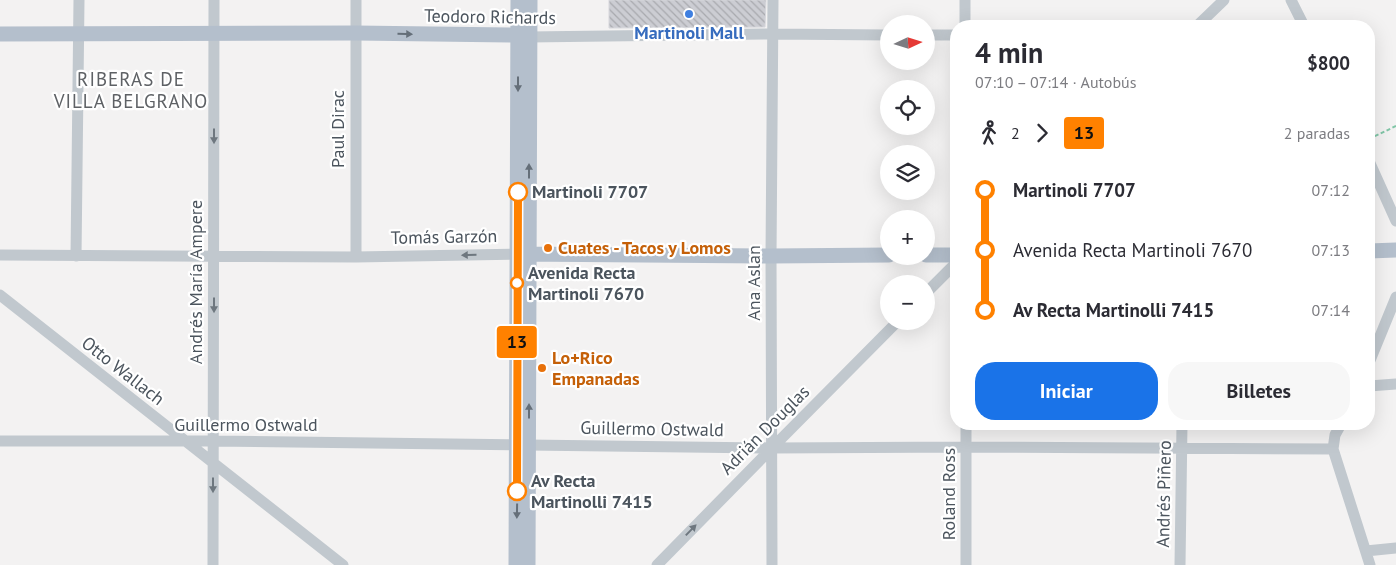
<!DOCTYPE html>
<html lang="es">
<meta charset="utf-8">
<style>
:root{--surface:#fff;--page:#f7f7f7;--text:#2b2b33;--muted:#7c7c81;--accent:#1a73e8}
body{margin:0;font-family:"PT Sans",sans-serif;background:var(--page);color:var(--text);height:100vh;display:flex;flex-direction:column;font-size:19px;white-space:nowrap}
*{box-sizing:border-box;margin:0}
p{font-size:16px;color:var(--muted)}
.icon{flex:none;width:28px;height:28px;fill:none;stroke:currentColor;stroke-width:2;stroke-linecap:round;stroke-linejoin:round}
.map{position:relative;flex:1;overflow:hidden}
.drawer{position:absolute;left:950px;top:20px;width:425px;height:410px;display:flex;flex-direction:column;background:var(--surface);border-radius:20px;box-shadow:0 5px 20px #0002}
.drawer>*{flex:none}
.badge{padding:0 10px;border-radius:4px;font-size:18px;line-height:32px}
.needle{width:32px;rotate:86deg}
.controls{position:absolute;left:880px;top:15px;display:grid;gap:10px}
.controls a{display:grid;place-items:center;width:55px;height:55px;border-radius:50%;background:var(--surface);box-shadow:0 5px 20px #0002;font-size:25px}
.map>.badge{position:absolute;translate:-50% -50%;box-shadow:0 0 0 2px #fff}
.legs{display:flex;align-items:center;gap:8px;height:55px;padding:0 25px;font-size:16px}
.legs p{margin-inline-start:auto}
.head{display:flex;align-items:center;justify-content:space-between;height:85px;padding:0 25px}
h1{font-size:28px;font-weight:700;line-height:38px}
.primary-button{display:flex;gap:10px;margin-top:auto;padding:10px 25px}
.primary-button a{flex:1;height:58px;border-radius:20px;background:var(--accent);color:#fff;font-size:20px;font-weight:700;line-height:58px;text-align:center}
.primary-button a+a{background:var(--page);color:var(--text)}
ul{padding:0 25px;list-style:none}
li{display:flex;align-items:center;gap:18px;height:60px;font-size:19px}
li i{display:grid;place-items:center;width:8px;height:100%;margin:0 6px;background:currentColor}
li i::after{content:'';width:12px;height:12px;margin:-6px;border:4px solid;border-radius:50%;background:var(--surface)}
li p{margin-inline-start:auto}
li:first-child i{background:linear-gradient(#0000 50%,currentColor 0)}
li:last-child i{background:linear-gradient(currentColor 50%,#0000 0)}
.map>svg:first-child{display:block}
.building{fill:url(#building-back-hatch);stroke:#d6d7dc}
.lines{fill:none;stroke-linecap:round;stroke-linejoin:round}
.path{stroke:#81c6a7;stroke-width:2;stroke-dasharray:4 2.5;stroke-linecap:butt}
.minor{stroke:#c1c8ce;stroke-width:11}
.major{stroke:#b4bfcc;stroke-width:15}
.oneway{fill:#656f79}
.oneway2{fill:#6e777f}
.line-1-casing{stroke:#fff;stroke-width:11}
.line-1{stroke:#ff8100;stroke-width:8}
.shop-dot{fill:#3f7fe0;stroke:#fff;stroke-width:2}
.stop-1-dot{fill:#fff;stroke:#ff8100;stroke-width:2.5}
.food-dot{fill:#e8710a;stroke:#fff;stroke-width:2}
.labels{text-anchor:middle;stroke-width:4.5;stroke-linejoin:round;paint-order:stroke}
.street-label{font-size:18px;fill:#4b545d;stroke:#fff}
.shop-label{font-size:18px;font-weight:bold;fill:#366cbe;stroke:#fff}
.stop-label{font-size:18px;font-weight:bold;fill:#4b545d;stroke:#fff;text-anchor:start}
.food-label{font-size:18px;font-weight:bold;fill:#c56008;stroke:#fff;text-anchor:start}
.neighbourhood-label{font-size:19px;letter-spacing:1px;fill:#5e6165;stroke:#fff}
</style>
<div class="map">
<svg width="1396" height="565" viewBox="0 0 1396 565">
<defs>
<pattern id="building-back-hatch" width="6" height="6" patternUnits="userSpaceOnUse" patternTransform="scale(1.25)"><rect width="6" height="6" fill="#cccdd3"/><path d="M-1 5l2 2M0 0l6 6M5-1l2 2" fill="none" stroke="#a8a9ae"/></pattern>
</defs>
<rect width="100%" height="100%" fill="#f3f2f2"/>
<path class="building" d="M609,0H766L765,27L609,28Z"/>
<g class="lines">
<path class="path" d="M1369,139L1396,126"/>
<path class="minor" d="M1291,0L1304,26
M965,26V0
M1197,26L1224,0
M926,35H956
M522,36L529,37L772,34L889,35
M1369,161L1396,221
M0,255L356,257L517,254
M76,256L79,0
M356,257V0
M926,293L956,263
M0,295L343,565
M1369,363L1396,297
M1369,386L1396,384
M1341,424L1335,435L1333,449L1370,565
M0,441H213L772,448L966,447L1333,449
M1366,551L1396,548
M213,565L214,0
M657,565L772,448L898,321
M772,565L771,256L773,0
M966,565V424
M1180,565L1182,424"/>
<path class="major" d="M0,34L356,33L518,35
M1369,251L1396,250
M520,254L771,256L889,255
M926,255H956
M516,565L518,0
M528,565L530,0"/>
</g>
<defs><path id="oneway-solid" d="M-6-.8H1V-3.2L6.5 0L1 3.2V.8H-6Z" transform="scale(1.25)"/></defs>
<g class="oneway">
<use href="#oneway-solid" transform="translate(405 34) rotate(1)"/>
<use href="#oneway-solid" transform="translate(518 84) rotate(90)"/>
<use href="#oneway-solid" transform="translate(529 171) rotate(-90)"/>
<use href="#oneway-solid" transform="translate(529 411) rotate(-90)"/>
<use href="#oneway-solid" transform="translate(517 511) rotate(91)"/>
</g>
<g class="oneway2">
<use href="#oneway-solid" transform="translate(214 136) rotate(90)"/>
<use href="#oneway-solid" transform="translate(469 255) rotate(179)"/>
<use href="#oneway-solid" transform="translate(214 305) rotate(90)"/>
<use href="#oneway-solid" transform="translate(213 485) rotate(90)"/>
<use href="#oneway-solid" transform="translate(691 530) rotate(-46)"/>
</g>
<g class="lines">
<g class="line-1-casing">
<path id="line-1" d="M517,491L518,192"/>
</g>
<use href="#line-1" class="line-1"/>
</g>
<circle class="shop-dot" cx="689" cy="14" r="5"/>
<g class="stop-1-dot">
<circle cx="518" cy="192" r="9"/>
<circle cx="517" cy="283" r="6"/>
<circle cx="517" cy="491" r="9"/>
</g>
<g class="food-dot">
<circle cx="548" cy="248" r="5"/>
<circle cx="542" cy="368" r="5"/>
</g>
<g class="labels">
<g class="street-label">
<text transform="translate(490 17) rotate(1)" y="6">Teodoro Richards</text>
<text transform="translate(338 129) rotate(-90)" y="6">Paul Dirac</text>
<text transform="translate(444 237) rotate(-1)" y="6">Tomás Garzón</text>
<text transform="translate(196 282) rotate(-90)" y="6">Andrés María Ampere</text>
<text transform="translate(754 283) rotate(-90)" y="6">Ana Aslan</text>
<text transform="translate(123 371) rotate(38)" y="6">Otto Wallach</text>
<text x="246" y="431">Guillermo Ostwald</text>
<text transform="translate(652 429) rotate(1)" y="6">Guillermo Ostwald</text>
<text transform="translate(765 430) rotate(-45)" y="6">Adrián Douglas</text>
<text transform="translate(949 494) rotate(-90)" y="6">Roland Ross</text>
<text transform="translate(1164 494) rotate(-89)" y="6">Andrés Piñero</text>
</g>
<g class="shop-label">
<text x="689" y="39">Martinoli Mall</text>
</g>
<g class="stop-label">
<text x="532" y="198">Martinoli 7707</text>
<text x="528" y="279">Avenida Recta<tspan x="528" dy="21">Martinoli 7670</tspan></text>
<text x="531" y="487">Av Recta<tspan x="531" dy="21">Martinolli 7415</tspan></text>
</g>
<g class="food-label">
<text x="558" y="254">Cuates - Tacos y Lomos</text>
<text x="552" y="364">Lo+Rico<tspan x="552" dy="21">Empanadas</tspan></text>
</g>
<g class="neighbourhood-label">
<text x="131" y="86">RIBERAS DE<tspan x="131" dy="22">VILLA BELGRANO</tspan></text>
</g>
</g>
</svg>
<div class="controls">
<a><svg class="needle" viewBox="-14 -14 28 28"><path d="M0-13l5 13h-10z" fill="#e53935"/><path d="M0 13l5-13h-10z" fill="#7c7c81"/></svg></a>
<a><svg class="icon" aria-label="locate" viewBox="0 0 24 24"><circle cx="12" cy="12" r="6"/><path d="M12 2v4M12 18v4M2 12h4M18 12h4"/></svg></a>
<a><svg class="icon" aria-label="layers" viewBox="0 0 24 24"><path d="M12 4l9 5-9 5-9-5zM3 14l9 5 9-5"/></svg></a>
<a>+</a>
<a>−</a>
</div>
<b class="badge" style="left:517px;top:342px;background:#ff8100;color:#111">13</b>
<section class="drawer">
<div class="head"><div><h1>4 min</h1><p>07:10 – 07:14 · Autobús</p></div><b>$800</b></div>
<div class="legs"><svg class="icon" aria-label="walk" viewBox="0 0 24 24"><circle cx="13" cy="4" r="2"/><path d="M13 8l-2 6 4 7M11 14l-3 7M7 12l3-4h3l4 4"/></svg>2<svg class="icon" aria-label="forward" viewBox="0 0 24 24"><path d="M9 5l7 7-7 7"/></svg><b class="badge" style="background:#ff8100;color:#111">13</b><p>2 paradas</p></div>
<ul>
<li><i style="color:#ff8100"></i><b>Martinoli 7707</b><p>07:12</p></li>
<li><i style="color:#ff8100"></i><span>Avenida Recta Martinoli 7670</span><p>07:13</p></li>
<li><i style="color:#ff8100"></i><b>Av Recta Martinolli 7415</b><p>07:14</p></li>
</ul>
<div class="primary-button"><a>Iniciar</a><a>Billetes</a></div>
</section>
</div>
